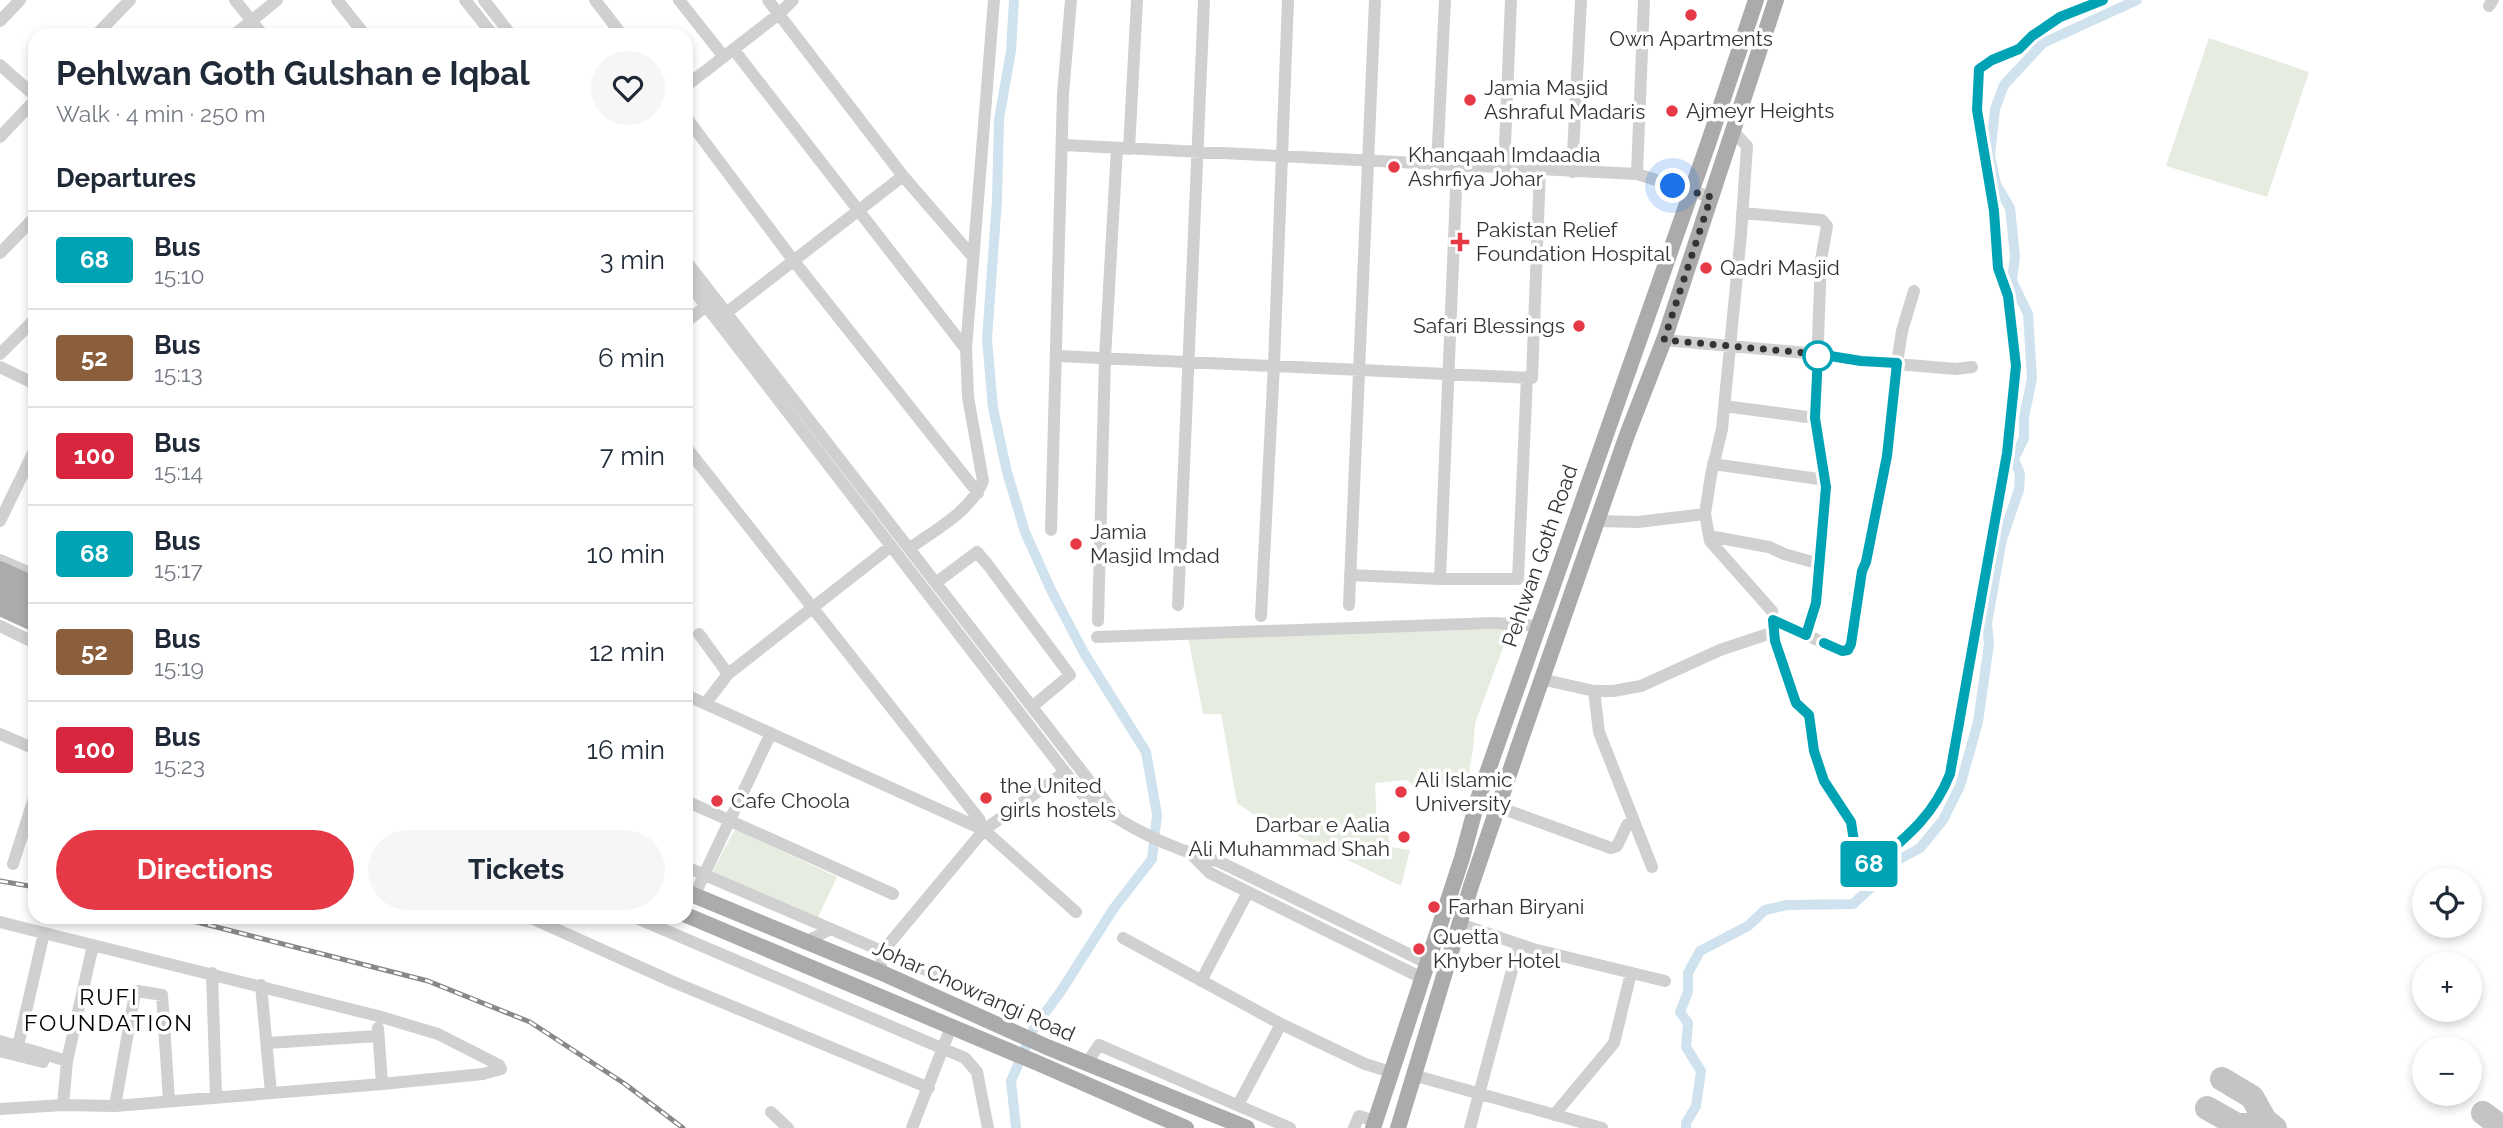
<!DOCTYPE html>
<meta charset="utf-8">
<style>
:root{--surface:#fff;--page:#f6f6f7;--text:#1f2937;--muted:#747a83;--line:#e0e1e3;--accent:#e63946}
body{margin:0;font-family:Raleway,sans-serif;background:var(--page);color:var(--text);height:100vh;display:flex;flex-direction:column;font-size:26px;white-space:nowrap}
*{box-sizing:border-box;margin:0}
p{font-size:23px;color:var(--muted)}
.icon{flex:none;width:38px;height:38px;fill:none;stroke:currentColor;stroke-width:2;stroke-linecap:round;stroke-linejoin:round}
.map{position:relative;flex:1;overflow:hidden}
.panel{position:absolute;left:28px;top:28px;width:665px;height:896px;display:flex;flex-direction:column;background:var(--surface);border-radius:21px;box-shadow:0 4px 10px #0003}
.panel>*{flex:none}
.badge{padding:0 14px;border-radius:5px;font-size:24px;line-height:46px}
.controls{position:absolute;left:2412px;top:868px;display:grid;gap:14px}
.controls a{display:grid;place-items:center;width:70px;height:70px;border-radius:50%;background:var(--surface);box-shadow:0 4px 10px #0003;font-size:35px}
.you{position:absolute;width:35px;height:35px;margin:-18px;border:5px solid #fff;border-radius:50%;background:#1a73e8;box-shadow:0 0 0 10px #1a73e833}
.map>.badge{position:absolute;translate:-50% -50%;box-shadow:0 0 0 4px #fff}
h2{padding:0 28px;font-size:26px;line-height:63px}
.round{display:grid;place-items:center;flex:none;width:74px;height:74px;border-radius:37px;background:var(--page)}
.summary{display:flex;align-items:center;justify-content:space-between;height:119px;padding:0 28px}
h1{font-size:33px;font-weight:700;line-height:52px}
.button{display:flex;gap:14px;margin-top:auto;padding:14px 28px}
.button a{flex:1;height:80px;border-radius:42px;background:var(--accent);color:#fff;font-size:28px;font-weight:700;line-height:80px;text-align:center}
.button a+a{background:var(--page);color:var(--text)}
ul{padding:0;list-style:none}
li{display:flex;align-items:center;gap:21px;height:98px;padding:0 28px;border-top:2px solid var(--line)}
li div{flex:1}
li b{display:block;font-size:26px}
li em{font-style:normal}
li .badge{min-width:77px;font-weight:700;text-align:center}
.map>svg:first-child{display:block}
.green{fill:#e6ecdf}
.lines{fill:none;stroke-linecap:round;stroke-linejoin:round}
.canal{stroke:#cfe2ee;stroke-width:10}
.taxiway{stroke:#c4c4c4;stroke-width:24}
.minor{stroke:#d0d0d0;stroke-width:12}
.major{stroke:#ababab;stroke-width:16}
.rail-casing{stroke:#888;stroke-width:5}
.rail{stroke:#fff;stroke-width:2.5;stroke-dasharray:8;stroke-linecap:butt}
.line-casing{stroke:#fff;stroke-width:16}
.line{stroke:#00a3b4;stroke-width:10}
.walk{stroke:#333;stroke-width:7;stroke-dasharray:0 12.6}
.poi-dot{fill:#e63946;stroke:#fff;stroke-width:2.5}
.stop-dot{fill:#fff;stroke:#00a3b4;stroke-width:3.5}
.labels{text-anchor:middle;stroke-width:7;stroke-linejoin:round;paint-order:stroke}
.poi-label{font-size:21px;fill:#333;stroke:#fff;text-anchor:start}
.street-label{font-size:21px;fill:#333;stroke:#fff}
.neighbourhood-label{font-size:23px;letter-spacing:2px;fill:#000;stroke:#fff}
</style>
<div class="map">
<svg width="2503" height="1128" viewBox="0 0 2503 1128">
<rect width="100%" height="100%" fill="#fff"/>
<path class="green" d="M2209,38L2309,72L2267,197L2166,166Z
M1510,629L1475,723L1473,748L1468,780L1414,786L1407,780L1375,783L1377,828L1388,831L1390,847L1410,850L1401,886L1253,814L1237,803L1221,714H1203L1188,637Z
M735,829L837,877L818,917L712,873Z"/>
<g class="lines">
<path class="canal" d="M1014,0L1011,51L999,119L997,200L987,339L993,408L1007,472L1025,532L1051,590L1084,653L1146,752L1157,815L1152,859L1114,908L1061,991L1034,1028L1011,1081L1016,1128
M1686,1128V1123L1696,1106L1701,1071L1686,1047L1688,1023L1680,1012L1688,992V973L1700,951L1748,926L1765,910L1787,905L1853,904L1877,882L1893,863L1920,848L1943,820L1960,786L1978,722L1989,644L1987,623L2002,539L2019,490L2020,474L2014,459L2024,438V418L2032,378L2028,314L2012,281L2015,256L2010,208L1996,184L1990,156L1995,109L2004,85L2043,43L2137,0"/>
<path class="taxiway" d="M2222,1079L2252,1097L2265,1120L2275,1128
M2207,1108L2237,1125H2269
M2483,1113L2503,1128"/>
<path class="minor" d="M235,0L263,35
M337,0L365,35
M465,0L493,35
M484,0L511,35
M595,0L622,35
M679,0L724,57
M768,0L903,176L973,257
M2489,6L2493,0
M0,21L20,0
M96,35L130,0
M234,35L277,0
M734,50L966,349
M0,65L35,96
M686,86L779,14L793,0
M686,117L793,260L978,493
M1734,132L1747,146L1741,234L1722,429L1711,475L1705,514L1710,541L1772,611L1775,641L1796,703L1809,715L1813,750L1824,781L1851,822L1854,841L1871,867L1890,877
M0,137L35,100
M1063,145L1637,174L1644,0
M1129,149L1137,0
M1437,165L1445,0
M1504,169L1511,0
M1572,172L1581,0
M1637,174L1711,197
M1742,213L1822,220L1827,226L1821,260L1815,418L1826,487L1817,603L1806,635
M0,253L35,217
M686,261L1115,814
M686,280L1082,794C1123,826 1171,849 1220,862L1427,963
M726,313L903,176
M686,322L706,306
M1664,340L1818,354L1861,361L1956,369L1972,367
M0,354L35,319
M1057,356L1532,378L1540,170
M0,367L35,384
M1724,406L1815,418
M686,447L979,819L984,830
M1713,464L1826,480
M0,521L35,449
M1597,521L1638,522L1705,514
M1051,530L1063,94L1071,0
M1709,536L1769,547L1784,554L1820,564
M910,548C935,530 971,511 983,481L968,397L966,349L994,0
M0,560L35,575
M1350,575L1440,579H1518L1527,377
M1440,579L1457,166
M937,582L977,552L988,565L1070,675L1033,706
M1178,605L1204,0
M1349,605L1375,0
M1261,616L1274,364L1288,0
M1773,620L1842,651L1848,650L1851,644L1862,571L1866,562L1887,456L1897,363L1902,331L1914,291
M1098,621L1105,358L1117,148
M0,626L35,643
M699,634L728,674
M1097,637L1494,623L1537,626
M1541,679L1594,691H1613L1641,686L1720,650L1774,632
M1594,691L1599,732L1652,867
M686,695L984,830L1076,912
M705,704L728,674L890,547
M0,734L35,749
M686,801L893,894
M1498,807L1611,848L1617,846L1627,825L1634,821
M1192,855L1210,873L1422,978
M13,864L35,795
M686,867L831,929
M1871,867C1905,838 1933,817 1950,773L2007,453L2016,366L2008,296L1998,268L1994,211L1977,110L1978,69L1992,60L2019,49L2032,36L2061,17L2103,0
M694,896L771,733
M529,917L671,981L929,1088
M634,917L965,1058L977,1072L988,1128
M0,922L378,1016L438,1034L499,1065L501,1069L483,1074L382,1084L115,1106L63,1105L0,1109
M1460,924L1533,949L1665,981
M1123,938L1281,1024L1238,1105
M805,942L831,929L965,987
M880,972L883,951L984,830L1065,772
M212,973L216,1097
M1201,981L1248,892
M261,985L271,1093
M1281,1024L1365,1064L1391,1072
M378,1028L382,1084
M0,1041L67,1061
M267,1043L378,1036
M18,1046L44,933
M0,1051L43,1062
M1087,1063L1099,1045L1290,1128
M1413,1075L1602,1128
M63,1105L67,1061L93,945
M115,1106L135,993L138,991L162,995L169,1101
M771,1112L788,1128
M1554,1115L1614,1043L1631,973
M912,1128L951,1027
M1354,1128L1359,1116L1375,1121
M1470,1128L1519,944"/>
<path class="major" d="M0,569L35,585
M0,582L35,598
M0,596L35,612
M0,608L35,624
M686,892L880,972L1047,1047L1247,1128
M686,915L1040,1064L1186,1128
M1373,1128L1462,858L1478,799L1708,144L1756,0
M1398,1128L1471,886L1520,742L1627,435L1664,340L1776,0"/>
<g class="rail-casing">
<path id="rail" d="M0,881L35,887
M177,917L428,981L530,1022L625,1084L683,1128"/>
</g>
<use href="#rail" class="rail"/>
</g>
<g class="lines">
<g class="line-casing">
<path id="line" d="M1824,643L1842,651L1848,650L1851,644L1862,571L1866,562L1887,456L1897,363L1861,361L1818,354L1815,418L1826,487L1816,603L1806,635L1773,620L1775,641L1796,703L1809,715L1814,751L1824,781L1851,822L1854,841L1871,867C1905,838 1933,817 1950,774L2007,453L2016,366L2008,296L1998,268L1994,211L1977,110L1979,69L1992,60L2019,49L2032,36L2060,17L2103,0"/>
</g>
<use href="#line" class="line"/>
<path class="walk" d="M1673,186L1711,197L1664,340L1818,354V356"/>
</g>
<g class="poi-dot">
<circle cx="1691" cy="15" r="7"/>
<circle cx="1470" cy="100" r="7"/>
<circle cx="1672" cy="111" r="7"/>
<circle cx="1394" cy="167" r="7"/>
<path d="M1456.5 231.5h7v7h7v7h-7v7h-7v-7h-7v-7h7z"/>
<circle cx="1706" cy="268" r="7"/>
<circle cx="1579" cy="326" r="7"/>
<circle cx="1076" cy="544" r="7"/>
<circle cx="1401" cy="792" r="7"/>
<circle cx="986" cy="798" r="7"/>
<circle cx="717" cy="801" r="7"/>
<circle cx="1404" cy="837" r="7"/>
<circle cx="1434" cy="907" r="7"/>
<circle cx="1419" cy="949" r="7"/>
</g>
<circle class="stop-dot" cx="1818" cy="356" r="14"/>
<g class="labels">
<g class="poi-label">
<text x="1691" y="46" text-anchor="middle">Own Apartments</text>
<text x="1484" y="95">Jamia Masjid<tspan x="1484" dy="24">Ashraful Madaris</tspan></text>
<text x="1686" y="118">Ajmeyr Heights</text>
<text x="1408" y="162">Khanqaah Imdaadia<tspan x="1408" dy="24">Ashrfiya Johar</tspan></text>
<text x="1476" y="237">Pakistan Relief<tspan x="1476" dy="24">Foundation Hospital</tspan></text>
<text x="1720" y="275">Qadri Masjid</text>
<text x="1565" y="333" text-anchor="end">Safari Blessings</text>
<text x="1090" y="539">Jamia<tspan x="1090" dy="24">Masjid Imdad</tspan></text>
<text x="1415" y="787">Ali Islamic<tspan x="1415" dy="24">University</tspan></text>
<text x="1000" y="793">the United<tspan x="1000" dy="24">girls hostels</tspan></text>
<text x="731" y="808">Cafe Choola</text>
<text x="1390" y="832" text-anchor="end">Darbar e Aalia<tspan x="1390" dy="24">Ali Muhammad Shah</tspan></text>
<text x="1448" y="914">Farhan Biryani</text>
<text x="1433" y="944">Quetta<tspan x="1433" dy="24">Khyber Hotel</tspan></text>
</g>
<g class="street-label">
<text transform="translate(1540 556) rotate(-71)" y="7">Pehlwan Goth Road</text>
<text transform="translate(974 991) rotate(24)" y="7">Johar Chowrangi Road</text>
</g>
<g class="neighbourhood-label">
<text x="109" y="1005">RUFI<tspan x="109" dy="26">FOUNDATION</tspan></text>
</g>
</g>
</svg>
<div class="controls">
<a><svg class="icon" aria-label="locate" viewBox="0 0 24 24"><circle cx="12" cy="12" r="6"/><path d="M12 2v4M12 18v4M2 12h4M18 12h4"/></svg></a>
<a>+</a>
<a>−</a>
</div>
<div class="you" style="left:1673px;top:186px"></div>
<b class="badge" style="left:1869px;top:864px;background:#00a3b4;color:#fff">68</b>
<section class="panel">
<div class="summary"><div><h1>Pehlwan Goth Gulshan e Iqbal</h1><p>Walk · 4 min · 250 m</p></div><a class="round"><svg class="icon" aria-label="heart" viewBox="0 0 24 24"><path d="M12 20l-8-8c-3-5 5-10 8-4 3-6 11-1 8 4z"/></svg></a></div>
<h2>Departures</h2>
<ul>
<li><span class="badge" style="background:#00a3b4;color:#fff">68</span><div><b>Bus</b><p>15:10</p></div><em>3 min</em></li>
<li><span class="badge" style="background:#8b5e3c;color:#fff">52</span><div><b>Bus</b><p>15:13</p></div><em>6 min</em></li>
<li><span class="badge" style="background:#d7263d;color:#fff">100</span><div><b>Bus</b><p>15:14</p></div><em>7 min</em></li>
<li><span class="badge" style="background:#00a3b4;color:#fff">68</span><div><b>Bus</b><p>15:17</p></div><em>10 min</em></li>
<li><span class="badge" style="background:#8b5e3c;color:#fff">52</span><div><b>Bus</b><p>15:19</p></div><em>12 min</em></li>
<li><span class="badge" style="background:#d7263d;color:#fff">100</span><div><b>Bus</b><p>15:23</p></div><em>16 min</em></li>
</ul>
<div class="button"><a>Directions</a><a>Tickets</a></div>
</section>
</div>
